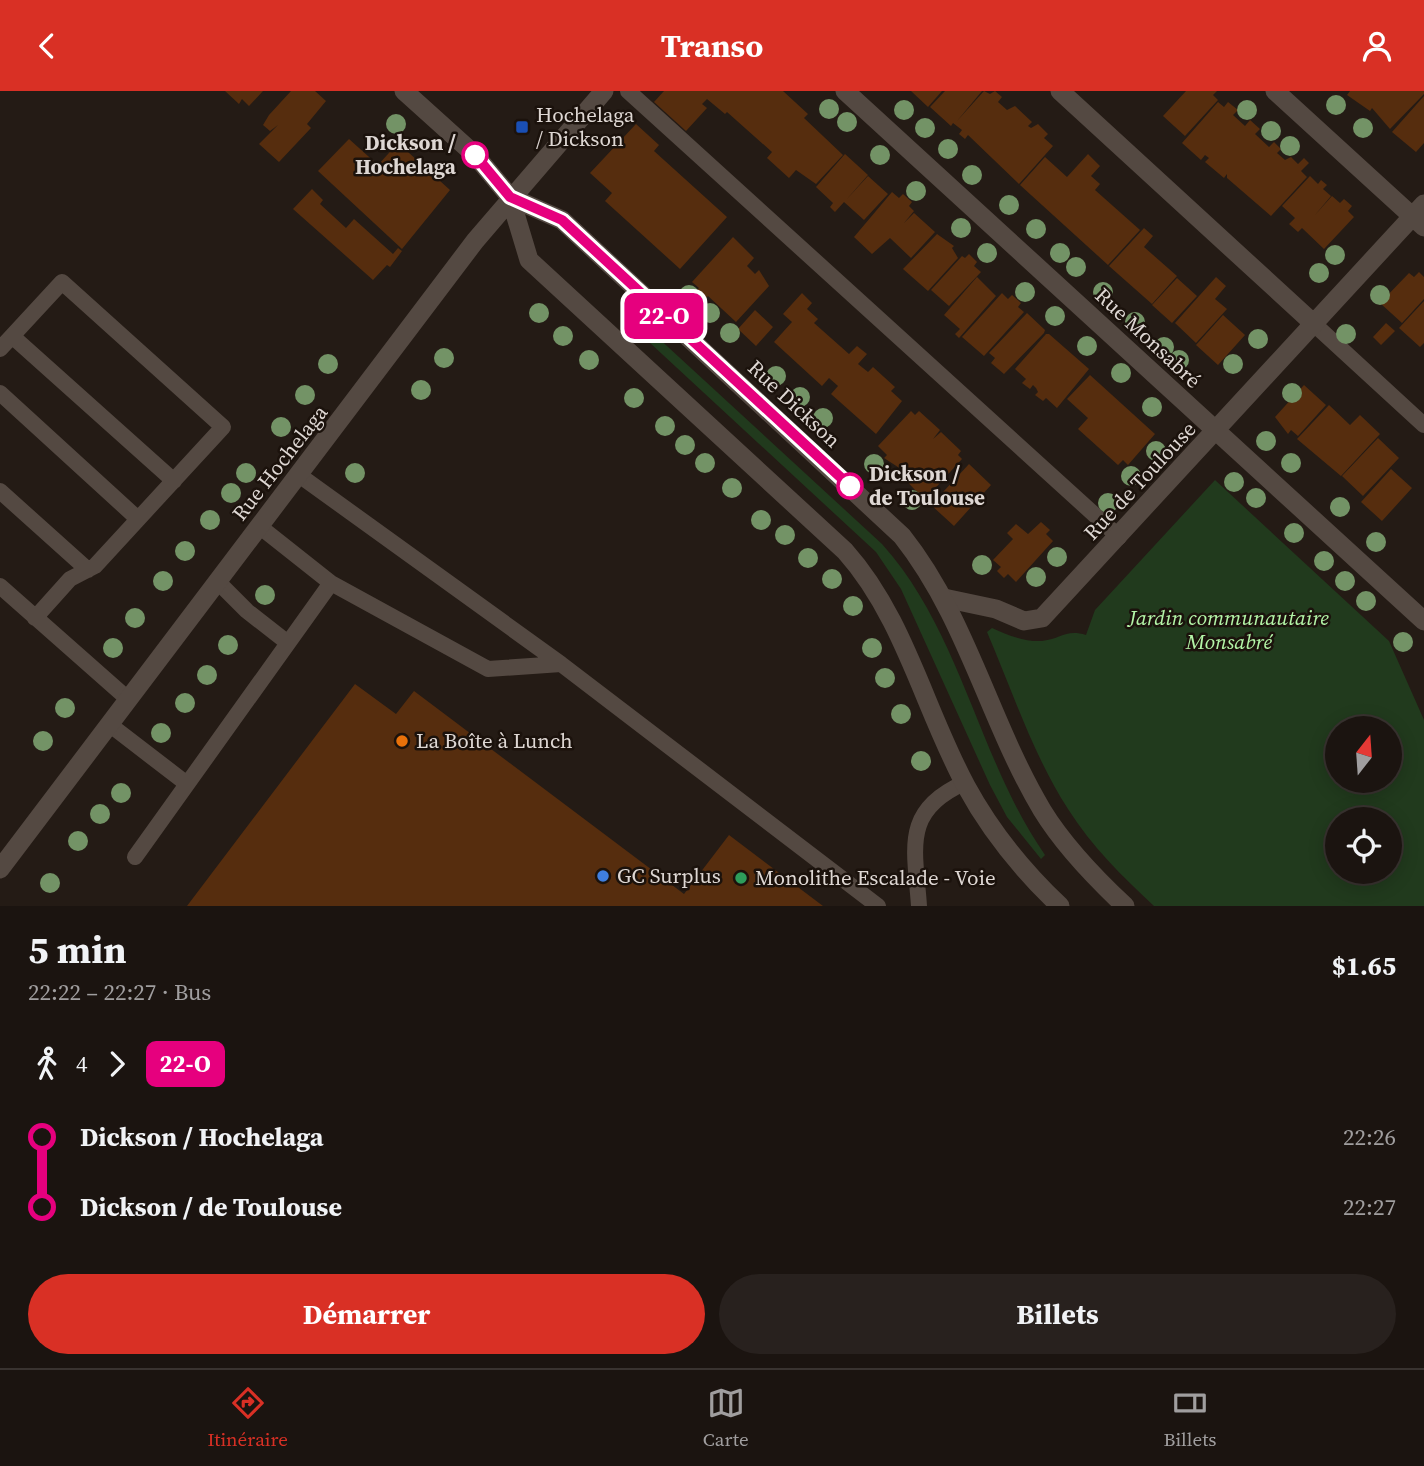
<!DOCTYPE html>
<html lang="fr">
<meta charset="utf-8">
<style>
:root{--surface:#1b1410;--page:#28211e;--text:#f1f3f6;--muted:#a09e9f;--line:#393330;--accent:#d93025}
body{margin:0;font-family:"Source Serif 4",serif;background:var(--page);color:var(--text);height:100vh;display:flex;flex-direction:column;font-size:26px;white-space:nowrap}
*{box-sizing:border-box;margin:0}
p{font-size:23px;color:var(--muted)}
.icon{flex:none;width:38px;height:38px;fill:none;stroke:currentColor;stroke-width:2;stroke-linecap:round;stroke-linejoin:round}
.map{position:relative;height:815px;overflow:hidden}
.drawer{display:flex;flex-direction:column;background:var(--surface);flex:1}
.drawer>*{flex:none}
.badge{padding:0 14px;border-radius:10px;font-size:24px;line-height:46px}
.needle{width:46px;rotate:17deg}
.tools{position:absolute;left:1325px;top:625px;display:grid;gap:14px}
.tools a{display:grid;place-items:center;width:77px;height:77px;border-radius:50%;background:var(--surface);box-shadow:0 4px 18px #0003,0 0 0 2px var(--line);font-size:35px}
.map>.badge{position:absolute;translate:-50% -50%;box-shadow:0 0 0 4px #fff}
.legs{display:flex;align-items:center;gap:10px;height:77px;padding:0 28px;font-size:23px}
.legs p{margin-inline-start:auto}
.head{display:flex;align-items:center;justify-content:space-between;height:119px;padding:0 28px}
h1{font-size:38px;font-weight:700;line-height:52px}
.button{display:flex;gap:14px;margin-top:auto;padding:14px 28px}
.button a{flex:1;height:80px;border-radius:42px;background:var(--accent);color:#fff;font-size:28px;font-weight:700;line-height:80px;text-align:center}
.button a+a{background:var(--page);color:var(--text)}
ul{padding:0 28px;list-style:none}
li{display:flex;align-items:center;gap:24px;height:70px;font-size:26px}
li i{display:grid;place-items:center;width:10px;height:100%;margin:0 9px;background:currentColor}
li i::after{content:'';width:18px;height:18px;margin:-9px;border:5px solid;border-radius:50%;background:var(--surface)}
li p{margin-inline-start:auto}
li:first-child i{background:linear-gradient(#0000 50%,currentColor 0)}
li:last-child i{background:linear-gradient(currentColor 50%,#0000 0)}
header{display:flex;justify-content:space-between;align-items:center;height:91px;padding:0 28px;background:var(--accent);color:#fff;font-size:32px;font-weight:700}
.menu{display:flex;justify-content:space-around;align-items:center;height:98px;border-top:2px solid var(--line);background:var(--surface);font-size:19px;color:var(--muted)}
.menu a{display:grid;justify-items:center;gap:4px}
.menu .selected{color:var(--accent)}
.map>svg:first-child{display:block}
.green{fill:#213a1d;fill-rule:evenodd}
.building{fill:#562d0e}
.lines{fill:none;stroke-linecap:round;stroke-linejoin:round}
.service{stroke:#544942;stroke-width:16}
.minor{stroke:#544942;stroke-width:19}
.secondary{stroke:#544942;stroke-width:19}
.tree{fill:#739366}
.line-1-casing{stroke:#fff;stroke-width:16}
.line-1{stroke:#e6007e;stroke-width:10}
.transit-dot{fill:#1a4fb4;stroke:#1b120c;stroke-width:2.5}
.stop-1-dot{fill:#fff;stroke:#e6007e;stroke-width:3.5}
.food-dot{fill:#e8710a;stroke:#1b120c;stroke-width:2.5}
.shop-dot{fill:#3f7fe0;stroke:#1b120c;stroke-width:2.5}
.leisure-dot{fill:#2e9e5b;stroke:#1b120c;stroke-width:2.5}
.labels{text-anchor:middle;stroke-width:5;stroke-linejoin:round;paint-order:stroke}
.poi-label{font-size:21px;fill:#ded7d3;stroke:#1b120c;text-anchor:start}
.stop-label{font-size:21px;font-weight:bold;fill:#ded7d3;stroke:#1b120c;text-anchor:end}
.street-label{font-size:21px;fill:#ded7d3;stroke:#1b120c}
.park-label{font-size:21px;font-style:italic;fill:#b4f6a8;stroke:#1b120c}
</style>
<header><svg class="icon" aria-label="back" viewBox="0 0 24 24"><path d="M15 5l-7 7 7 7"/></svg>Transo<svg class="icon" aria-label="person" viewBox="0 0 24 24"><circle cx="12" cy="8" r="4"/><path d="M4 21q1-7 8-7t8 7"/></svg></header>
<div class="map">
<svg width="1424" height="815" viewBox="0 0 1424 815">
<rect width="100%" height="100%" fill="#241b15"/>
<path class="green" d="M655,244L882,453C962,542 978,668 1045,764L1041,768L1007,726L990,694L901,498L876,461L649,251Z
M1215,389L1389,550L1424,629V815H1154C1122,785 1092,756 1068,718C1033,664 1012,599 987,541L992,537C1007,544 1025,551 1042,550C1062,548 1065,538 1086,544L1095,519ZM1390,637V690H1337V637ZM1337,728H1390V780H1337Z"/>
<path class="building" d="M225,0H263L249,15L242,8L239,13Z
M291,0H315L326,10L307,33L311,37L279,71L259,53L278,34L270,40L263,34L269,24Z
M664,0H783L808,23L804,27L843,64L816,93L796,79L789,87L767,67L772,61L727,21L725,23L707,8L702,13L707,17L686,40L654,11Z
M911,0H942L928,16Z
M945,0H982L957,30L984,0L990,3L995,0L1002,6L998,11L1007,19L1015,15L1032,31L1028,35L1031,37L1038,33L1048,43L1044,47L1053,55L1019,93L968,44L965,48L959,43L962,39L953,32L951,35L930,16Z
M1186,0H1217L1213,4L1218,9L1185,45L1163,25Z
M1350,0H1424V3L1390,38L1372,17L1370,20L1347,4Z
M1424,5V52L1416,61L1392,41Z
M1218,11L1224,16L1228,11L1238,19L1233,24L1245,35L1250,29L1260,38L1255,43L1269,56L1274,51L1281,58L1277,62L1285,69L1291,66L1298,73L1304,67L1309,72L1301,80L1307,86L1271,125L1227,87V83L1224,87L1205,71L1209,67L1205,64L1201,69L1182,52Z
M636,33L659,54L654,60L727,126L680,178L605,110L612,102L590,82Z
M349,48L378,74L398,52L450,99L402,158L318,80Z
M845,63L868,84L846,109L868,85L888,103L864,129L844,111L835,121L830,116L833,112L816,96Z
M1088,63L1100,75L1091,85L1100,93L1095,99L1140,139L1108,174L1020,94L1045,66L1067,86Z
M1310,85L1318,93L1321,89L1327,94L1323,98L1331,105L1315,124L1332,105L1340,112L1344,108L1352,115L1348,120L1354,126L1324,158L1302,137L1298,141L1289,133L1295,127L1282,115Z
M312,98L323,109L320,113L346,137L354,128L393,163L398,157L402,160L390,176L387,174L373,189L293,118Z
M892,101L899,107L903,103L912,111L909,115L914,120L904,132L914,122L935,141L911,167L890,147L872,163L854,146Z
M1144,137L1153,145L1144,156L1177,185L1152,213L1109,175Z
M937,143L954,155L952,157L958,167L928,200L903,178Z
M733,146L754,167L747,175L755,183L759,179L769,195L736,231L708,205L704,209L695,201L699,197L692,191Z
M969,163L977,171L974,175L981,181L949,215L931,199L962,165L965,167Z
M1419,181L1424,186V208L1402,232L1380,212L1409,182L1414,186Z
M977,186L996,205L959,247L955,243L960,238L944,224Z
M1216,186L1226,195L1215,208L1227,218L1196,252L1175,232Z
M1177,187L1197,205L1172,232L1152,214Z
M802,202L812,212L807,218L818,228L814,232L849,263L857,255L867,263L858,273L868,281L873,276L895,296L891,300L902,310L876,343L831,303L838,295L829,287L822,295L774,251L792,231L783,223Z
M1002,202L1008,208L1012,204L1021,212L1018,216L1024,221L984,265L962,246Z
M1424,210V252L1420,256L1399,237Z
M755,219L773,236L756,255L738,238Z
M1027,222L1045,239L1044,242L1004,283L991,272L995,267L989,262Z
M1223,224L1245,244L1218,274L1196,254Z
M1386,232L1395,240L1381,254L1373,246Z
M1046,243H1049L1089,278L1057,317L1046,307L1043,310L1035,304L1038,301L1036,297L1033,294L1030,298L1022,292L1026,288L1015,278Z
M1090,284L1155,343L1128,374L1123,369L1118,374L1078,338L1088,327L1067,308Z
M1304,294L1326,314L1298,345L1291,339L1288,343L1275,326Z
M1329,314L1350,334L1360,324L1380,343L1341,385L1297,348Z
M911,320L915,324L919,320L940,339L933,348L941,341L961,360L958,364L962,368L929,404L927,401L923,404L916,400L900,383L904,380L884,367L887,364L878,355Z
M1378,347L1399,367L1363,405L1342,385Z
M969,373L991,394L954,435L931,414Z
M1391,378L1412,397L1382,430L1361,411Z
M1041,431L1050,439L1046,443L1053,450L1016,491L1008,483L1004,487L997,480L1001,476L993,469L1013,448L1007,442L1016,433L1028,443Z
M355,593L396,623L414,600L684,803L729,744L823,815H187Z"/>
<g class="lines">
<path class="service" d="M628,0L1119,446
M1314,233L1424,334
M12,245L174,390
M0,258L62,191L223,336L95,475L70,488L35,527
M0,302L138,428
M299,384L561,573L878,815
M0,400L88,479
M259,435L331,492L488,578L561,573
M218,491L247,520L288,552
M0,495L129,609
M109,633L187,693
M135,766L331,492
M919,815C915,757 902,720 964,692"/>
<path class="minor" d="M845,0L1424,530
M1060,0L1314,233
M1275,0L1424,136
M944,507L996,518L1024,530L1042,527L1424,113"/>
<path class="secondary" d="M404,0L475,64L510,106L529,169L845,460C904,526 924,617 966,695C991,741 1022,779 1060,815
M510,106L562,129L902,445C967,527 989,630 1042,719C1064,755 1094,786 1125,815
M0,778L475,150L604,0"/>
</g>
<g class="tree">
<circle cx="1336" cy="14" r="10"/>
<circle cx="829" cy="18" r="10"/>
<circle cx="904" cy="19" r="10"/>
<circle cx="1247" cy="19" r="10"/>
<circle cx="847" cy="31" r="10"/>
<circle cx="396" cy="33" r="10"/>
<circle cx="925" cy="37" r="10"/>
<circle cx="1363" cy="37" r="10"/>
<circle cx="1271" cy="40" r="10"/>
<circle cx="1290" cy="55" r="10"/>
<circle cx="948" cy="58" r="10"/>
<circle cx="880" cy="64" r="10"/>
<circle cx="972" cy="84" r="10"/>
<circle cx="916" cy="100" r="10"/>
<circle cx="1009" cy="114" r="10"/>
<circle cx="961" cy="137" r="10"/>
<circle cx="1036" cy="138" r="10"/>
<circle cx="987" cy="162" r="10"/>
<circle cx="1060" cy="162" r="10"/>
<circle cx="1335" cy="164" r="10"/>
<circle cx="1076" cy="176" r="10"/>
<circle cx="1319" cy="182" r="10"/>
<circle cx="1025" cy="201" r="10"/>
<circle cx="1103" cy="201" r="10"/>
<circle cx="689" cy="204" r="10"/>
<circle cx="1380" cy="204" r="10"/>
<circle cx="539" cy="222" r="10"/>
<circle cx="710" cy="222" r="10"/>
<circle cx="1055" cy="225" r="10"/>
<circle cx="1135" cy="231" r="10"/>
<circle cx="730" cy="242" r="10"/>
<circle cx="1346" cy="243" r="10"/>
<circle cx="563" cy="245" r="10"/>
<circle cx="1258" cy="248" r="10"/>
<circle cx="1087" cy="255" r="10"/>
<circle cx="1164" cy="256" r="10"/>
<circle cx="444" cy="267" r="10"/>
<circle cx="589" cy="269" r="10"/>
<circle cx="1179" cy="269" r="10"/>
<circle cx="328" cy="273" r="10"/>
<circle cx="1233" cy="273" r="10"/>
<circle cx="1121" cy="282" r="10"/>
<circle cx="776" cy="285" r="10"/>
<circle cx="421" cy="299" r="10"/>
<circle cx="1292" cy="302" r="10"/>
<circle cx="305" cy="304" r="10"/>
<circle cx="800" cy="306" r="10"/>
<circle cx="634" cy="307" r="10"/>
<circle cx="1152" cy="316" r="10"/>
<circle cx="823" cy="327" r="10"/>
<circle cx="665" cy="335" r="10"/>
<circle cx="281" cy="336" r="10"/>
<circle cx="1266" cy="350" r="10"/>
<circle cx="685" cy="354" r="10"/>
<circle cx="1156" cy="360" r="10"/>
<circle cx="705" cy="372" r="10"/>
<circle cx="1291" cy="372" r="10"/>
<circle cx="874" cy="373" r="10"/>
<circle cx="246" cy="382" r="10"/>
<circle cx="355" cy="382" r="10"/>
<circle cx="1131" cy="385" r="10"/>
<circle cx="1234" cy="391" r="10"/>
<circle cx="732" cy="397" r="10"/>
<circle cx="231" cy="402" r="10"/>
<circle cx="1256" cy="407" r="10"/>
<circle cx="912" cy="409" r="10"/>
<circle cx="1108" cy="412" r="10"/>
<circle cx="1340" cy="416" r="10"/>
<circle cx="210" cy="429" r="10"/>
<circle cx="761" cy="429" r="10"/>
<circle cx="1294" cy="442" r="10"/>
<circle cx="785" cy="444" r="10"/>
<circle cx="1376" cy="451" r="10"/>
<circle cx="185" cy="460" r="10"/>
<circle cx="1057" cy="466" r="10"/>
<circle cx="808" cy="467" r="10"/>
<circle cx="1324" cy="470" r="10"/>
<circle cx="982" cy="474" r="10"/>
<circle cx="1036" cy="486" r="10"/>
<circle cx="832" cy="488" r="10"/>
<circle cx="163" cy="490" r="10"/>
<circle cx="1345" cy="490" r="10"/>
<circle cx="265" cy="504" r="10"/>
<circle cx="1366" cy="510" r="10"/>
<circle cx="853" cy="515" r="10"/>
<circle cx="135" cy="527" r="10"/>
<circle cx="1403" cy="551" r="10"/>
<circle cx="228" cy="554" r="10"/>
<circle cx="113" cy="557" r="10"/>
<circle cx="872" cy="557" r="10"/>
<circle cx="207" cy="584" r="10"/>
<circle cx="885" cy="587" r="10"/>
<circle cx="185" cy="612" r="10"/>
<circle cx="65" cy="617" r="10"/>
<circle cx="901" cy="623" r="10"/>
<circle cx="161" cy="642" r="10"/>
<circle cx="43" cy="650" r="10"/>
<circle cx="921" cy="670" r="10"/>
<circle cx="121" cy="702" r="10"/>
<circle cx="100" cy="723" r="10"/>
<circle cx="78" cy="750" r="10"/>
<circle cx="50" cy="792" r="10"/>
</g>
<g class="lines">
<g class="line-1-casing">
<path id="line-1" d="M475,64L510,106L562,129L850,395"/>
</g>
<use href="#line-1" class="line-1"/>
</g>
<rect class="transit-dot" x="515" y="29" width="14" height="14" rx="3.5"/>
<g class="stop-1-dot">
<circle cx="475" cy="64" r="12"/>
<circle cx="850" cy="395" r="12"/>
</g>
<circle class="food-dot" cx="402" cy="650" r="7"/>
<circle class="shop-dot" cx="603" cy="785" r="7"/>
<circle class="leisure-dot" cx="741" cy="787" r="7"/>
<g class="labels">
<g class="poi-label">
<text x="536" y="31">Hochelaga<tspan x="536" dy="24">/ Dickson</tspan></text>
<text x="416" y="657">La Boîte à Lunch</text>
<text x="617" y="792">GC Surplus</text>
<text x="755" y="794">Monolithe Escalade - Voie</text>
</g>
<g class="stop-label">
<text x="456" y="59">Dickson /<tspan x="456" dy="24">Hochelaga</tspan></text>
<text x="869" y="390" text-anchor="start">Dickson /<tspan x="869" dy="24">de Toulouse</tspan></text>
</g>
<g class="street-label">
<text transform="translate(1148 247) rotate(43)" y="7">Rue Monsabré</text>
<text transform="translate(794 313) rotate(43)" y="7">Rue Dickson</text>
<text transform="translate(280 372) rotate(-52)" y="7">Rue Hochelaga</text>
<text transform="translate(1140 390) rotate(-47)" y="7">Rue de Toulouse</text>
</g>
<g class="park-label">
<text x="1229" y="534">Jardin communautaire<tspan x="1229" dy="24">Monsabré</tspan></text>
</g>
</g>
</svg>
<div class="tools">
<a><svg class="needle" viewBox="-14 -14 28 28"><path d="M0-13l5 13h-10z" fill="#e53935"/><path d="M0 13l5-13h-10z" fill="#a09e9f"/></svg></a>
<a><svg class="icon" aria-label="locate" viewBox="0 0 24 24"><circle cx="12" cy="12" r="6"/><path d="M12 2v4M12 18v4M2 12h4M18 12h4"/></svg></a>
</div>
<b class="badge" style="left:664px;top:225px;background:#e6007e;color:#fff">22-O</b>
</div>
<section class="drawer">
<div class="head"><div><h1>5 min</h1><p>22:22 – 22:27 · Bus</p></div><b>$1.65</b></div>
<div class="legs"><svg class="icon" aria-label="walk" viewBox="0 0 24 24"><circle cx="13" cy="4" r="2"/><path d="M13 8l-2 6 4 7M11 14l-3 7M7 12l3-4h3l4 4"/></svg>4<svg class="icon" aria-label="forward" viewBox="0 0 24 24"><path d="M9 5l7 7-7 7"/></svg><b class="badge" style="background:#e6007e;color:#fff">22-O</b></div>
<ul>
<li><i style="color:#e6007e"></i><b>Dickson / Hochelaga</b><p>22:26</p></li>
<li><i style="color:#e6007e"></i><b>Dickson / de Toulouse</b><p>22:27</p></li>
</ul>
<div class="button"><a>Démarrer</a><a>Billets</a></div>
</section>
<nav class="menu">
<a class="selected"><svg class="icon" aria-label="directions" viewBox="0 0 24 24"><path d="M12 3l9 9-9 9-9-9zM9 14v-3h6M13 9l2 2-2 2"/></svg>Itinéraire</a>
<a><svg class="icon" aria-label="map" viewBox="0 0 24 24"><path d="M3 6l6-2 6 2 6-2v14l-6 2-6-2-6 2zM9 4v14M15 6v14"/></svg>Carte</a>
<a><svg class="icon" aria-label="tickets" viewBox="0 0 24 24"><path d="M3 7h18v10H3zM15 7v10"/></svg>Billets</a>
</nav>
